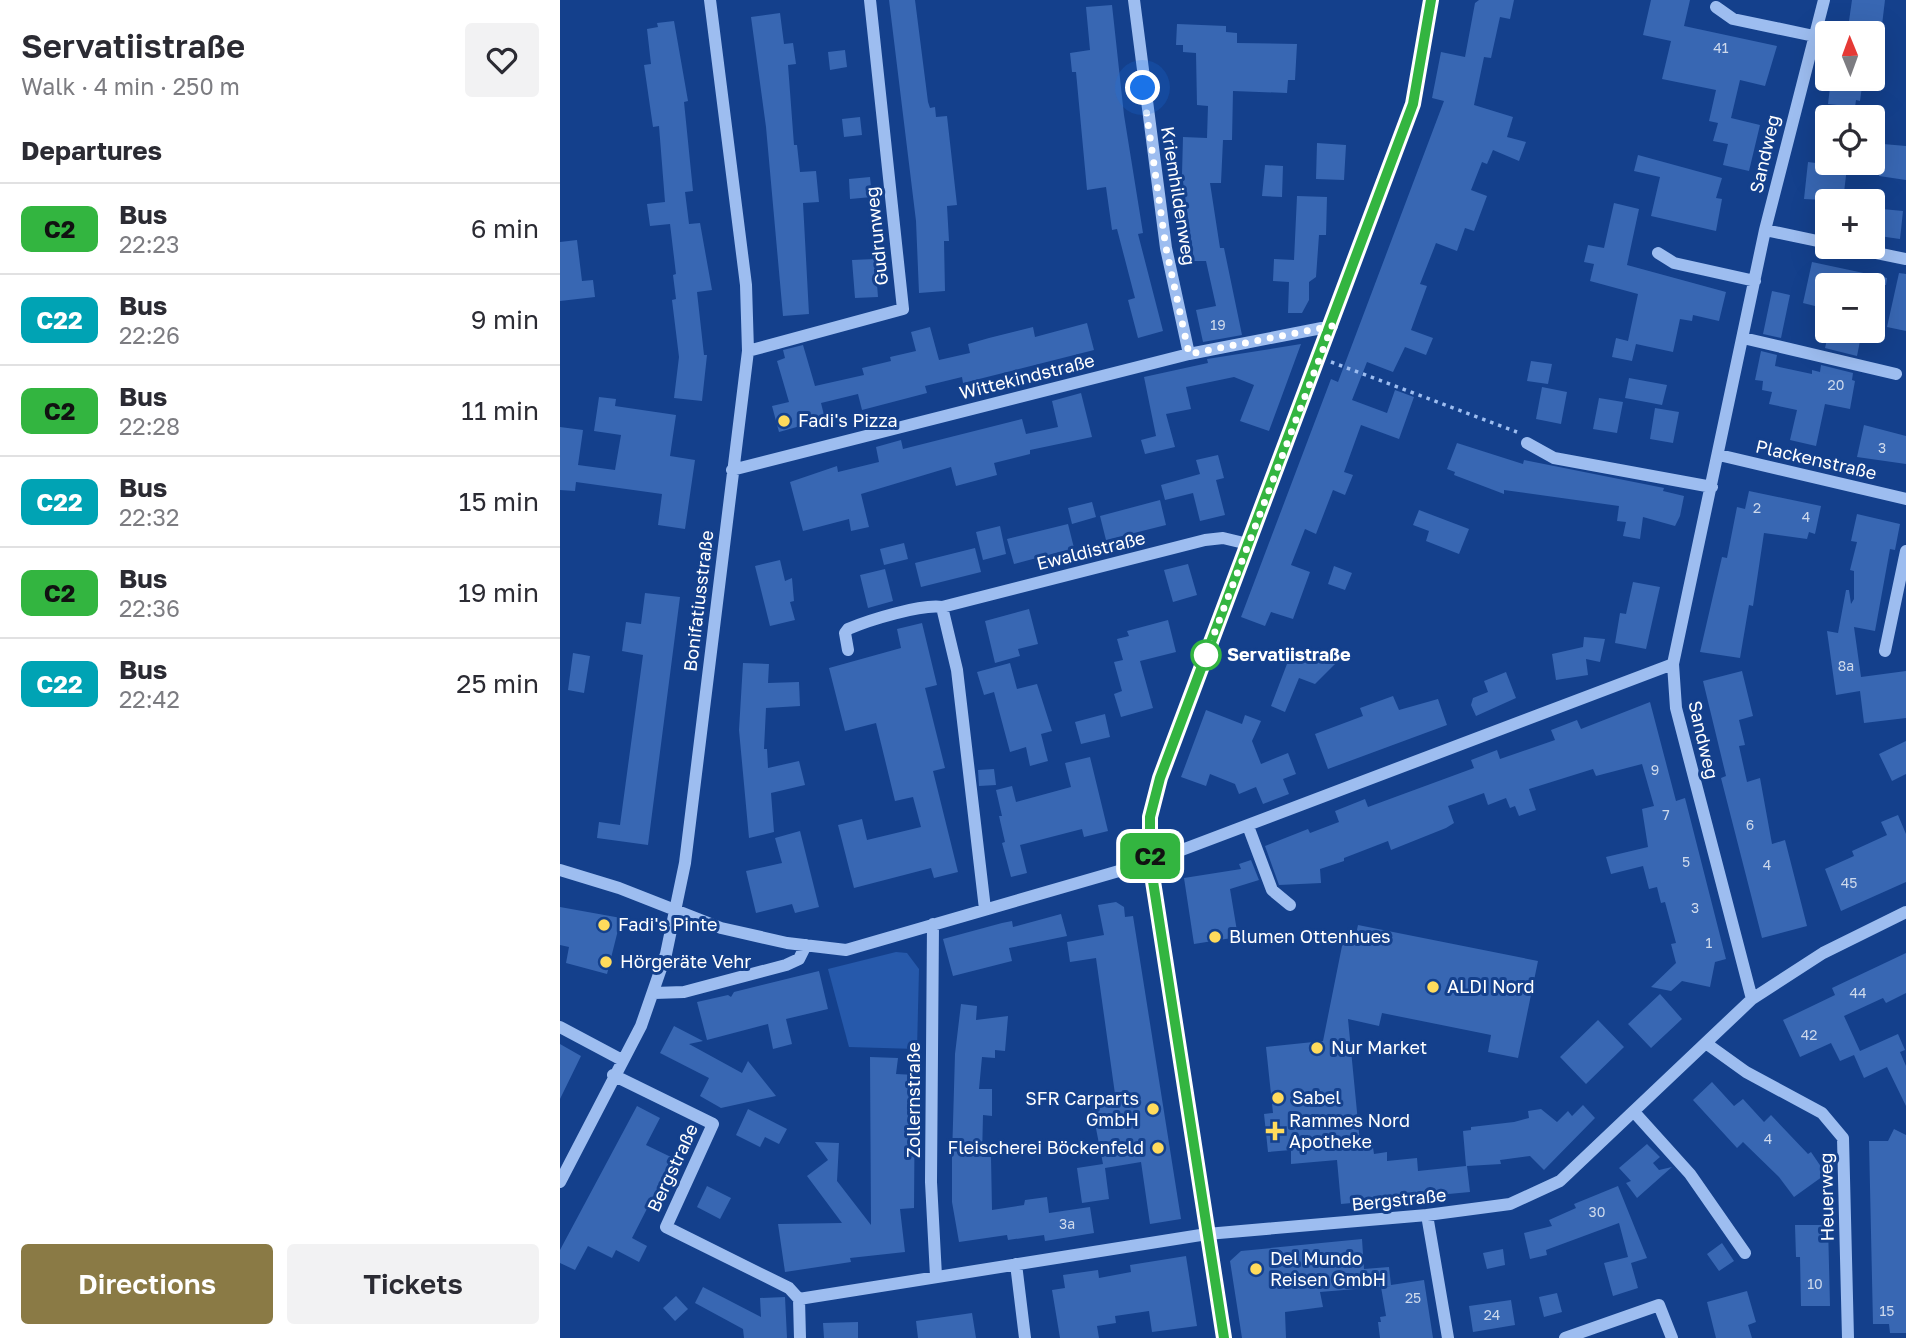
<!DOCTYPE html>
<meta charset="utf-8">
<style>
:root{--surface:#fff;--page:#f2f2f3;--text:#2b2b33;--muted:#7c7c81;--line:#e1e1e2;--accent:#8a7a45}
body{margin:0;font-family:"Golos Text",sans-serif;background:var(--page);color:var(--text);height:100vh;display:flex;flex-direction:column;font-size:26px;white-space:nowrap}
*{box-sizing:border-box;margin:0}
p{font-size:23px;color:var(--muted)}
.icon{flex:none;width:38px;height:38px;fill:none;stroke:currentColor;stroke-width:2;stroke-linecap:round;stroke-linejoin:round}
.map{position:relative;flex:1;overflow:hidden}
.panel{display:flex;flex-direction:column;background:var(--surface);width:560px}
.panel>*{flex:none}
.badge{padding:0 14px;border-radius:10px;font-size:24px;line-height:46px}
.needle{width:46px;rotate:359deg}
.controls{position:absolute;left:1255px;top:21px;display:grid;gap:14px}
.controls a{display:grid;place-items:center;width:70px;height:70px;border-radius:7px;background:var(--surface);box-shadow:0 7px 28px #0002;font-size:35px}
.you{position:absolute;width:35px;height:35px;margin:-18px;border:5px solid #fff;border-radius:50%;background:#1a73e8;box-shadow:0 0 0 10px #1a73e833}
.map>.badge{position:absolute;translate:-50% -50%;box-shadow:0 0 0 4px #fff}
h2{padding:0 21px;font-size:26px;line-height:63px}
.round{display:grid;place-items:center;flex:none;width:74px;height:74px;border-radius:7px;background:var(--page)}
.head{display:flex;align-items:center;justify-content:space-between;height:119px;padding:0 21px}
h1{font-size:33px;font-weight:600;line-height:52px}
.button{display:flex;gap:14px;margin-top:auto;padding:14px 21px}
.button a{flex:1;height:80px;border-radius:7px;background:var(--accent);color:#fff;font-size:28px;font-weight:600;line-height:80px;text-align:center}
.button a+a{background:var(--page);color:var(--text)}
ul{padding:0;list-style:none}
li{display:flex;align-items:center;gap:21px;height:91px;padding:0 21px;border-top:2px solid var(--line)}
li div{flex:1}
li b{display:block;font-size:26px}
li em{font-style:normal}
li .badge{min-width:77px;font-weight:700;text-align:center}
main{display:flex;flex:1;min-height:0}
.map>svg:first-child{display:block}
.green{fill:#2659ab}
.building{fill:#3867b3}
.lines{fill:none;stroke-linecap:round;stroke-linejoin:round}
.path{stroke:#9dbdf0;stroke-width:3.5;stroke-dasharray:3.5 5;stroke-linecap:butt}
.minor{stroke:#9dbdf0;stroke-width:12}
.line-casing{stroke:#fff;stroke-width:16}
.line{stroke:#33b540;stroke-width:10}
.walk{stroke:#fff;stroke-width:7;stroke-dasharray:0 12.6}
.poi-dot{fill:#ffdb5c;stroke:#14408c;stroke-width:2.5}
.stop-dot{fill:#fff;stroke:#33b540;stroke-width:3.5}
.labels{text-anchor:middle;stroke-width:6;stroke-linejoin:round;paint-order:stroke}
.number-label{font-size:14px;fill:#cdd9ec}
.street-label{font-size:18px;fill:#fff;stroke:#14408c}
.poi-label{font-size:18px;fill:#fff;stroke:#14408c;text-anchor:start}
.stop-label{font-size:18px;font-weight:bold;fill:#fff;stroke:#14408c;text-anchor:start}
</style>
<main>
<section class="panel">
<div class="head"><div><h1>Servatiistraße</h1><p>Walk · 4 min · 250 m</p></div><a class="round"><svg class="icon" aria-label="heart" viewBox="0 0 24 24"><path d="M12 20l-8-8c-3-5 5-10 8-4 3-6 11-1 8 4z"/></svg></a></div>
<h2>Departures</h2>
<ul>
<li><span class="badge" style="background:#33b540;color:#111">C2</span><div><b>Bus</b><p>22:23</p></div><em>6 min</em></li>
<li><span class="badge" style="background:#00a3b4;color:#fff">C22</span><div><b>Bus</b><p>22:26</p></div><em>9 min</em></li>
<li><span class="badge" style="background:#33b540;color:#111">C2</span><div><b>Bus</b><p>22:28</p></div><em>11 min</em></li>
<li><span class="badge" style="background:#00a3b4;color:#fff">C22</span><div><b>Bus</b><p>22:32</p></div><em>15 min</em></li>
<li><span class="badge" style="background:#33b540;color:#111">C2</span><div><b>Bus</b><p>22:36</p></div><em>19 min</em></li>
<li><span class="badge" style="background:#00a3b4;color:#fff">C22</span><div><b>Bus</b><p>22:42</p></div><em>25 min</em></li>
</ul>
<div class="button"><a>Directions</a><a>Tickets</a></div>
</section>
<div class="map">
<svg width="1346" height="1338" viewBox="0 0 1346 1338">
<rect width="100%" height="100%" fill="#14408c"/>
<path class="green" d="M336,952L347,953L359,969L357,1049L289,1047L268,969Z"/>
<path class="building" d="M329,0H355L368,102L370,108L375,107L376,117L387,116L397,205L387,206L389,241H384L385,291L359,293L356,221Z
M919,0H954L950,19L940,17L931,58L924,57L914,105L953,117L947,137L966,142L959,161L933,150L927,164L922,162L911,190L927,196L914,231L905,228L897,251L876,243L860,284L867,286L851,330L873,338L866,355L845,347L833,372L807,362L792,400L827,413L835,390L854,397L839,439L801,425L784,472L793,475L785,495L773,490L756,534L745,529L731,565L750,572L733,619L711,612L705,626L681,617L771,379L778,382L884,101L872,98L881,52L905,57L915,3Z
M1091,0H1130L1124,26L1217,46L1205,86L1180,80L1171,118L1200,125L1189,171L1163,165L1168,144L1153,141L1158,123L1149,121L1156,90L1102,79L1111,41L1083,35Z
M1292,0H1325L1322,25L1289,21Z
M552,5L564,115L583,233L578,234L603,331L578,338L568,300L575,298L557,229L552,230L546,187L527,190L516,72H512L510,53L530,50L526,7Z
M220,13L224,44L233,43L236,64L228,65L234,145H237L240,172L256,171L259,202L243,203L249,314L223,316L206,127L191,17Z
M114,21L128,101L124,102L133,191L125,192L129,224L140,223L152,290L137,292L144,355H147L142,401L114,398L119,357L112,300L116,299L113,275L116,274L110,224L90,226L87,204L105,202L99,126L93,127L84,65L91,64L87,29L98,27L97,23Z
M617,24L666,26V32L677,33V43L737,44L735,80H728L727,93L673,91L672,140H663L661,183H650L660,248H664L682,335L643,342L636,310L656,306L646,261H634L622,174L623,137L647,138L648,106L637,105L636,53L623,52V45H616Z
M285,50L287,67L270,70L268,52Z
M1271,79H1303L1300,101L1296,100L1295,107L1268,104Z
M300,117L302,135L284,137L282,119Z
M757,143L786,145L784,180L756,179Z
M1323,144L1346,146V180L1319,176Z
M1078,155L1162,178L1156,198L1162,199L1156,231L1091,216L1100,177L1074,171Z
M1248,162L1287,167L1283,201L1244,199Z
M705,165L723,166L722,197L702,196Z
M310,177L312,197L290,199L289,179Z
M737,196L767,197L766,235H759L756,277L749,282V300L742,313H728L729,282L713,281L714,259L734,260Z
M1054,203L1079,209L1067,265L1166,292L1159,321L1133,315L1132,321L1120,319L1113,352L1076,344L1072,361L1052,357L1056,338L1068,341L1078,294L1030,281L1034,264L1024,262L1028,245L1044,248Z
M1312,208L1343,211L1340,239L1312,235Z
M17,240L22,281L33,280L35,297L0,301V242Z
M315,259L318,297L295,298L292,260Z
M1252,262L1327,278L1326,285H1267V309L1243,303Z
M1339,273L1346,274V331L1327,327Z
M1212,291L1230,295L1221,338L1203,334Z
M527,323L534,350L403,383L402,377L365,386L367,393L302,410L298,394L261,403L265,419L219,432L212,406L229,402L217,361L225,358L223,350L243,345L255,386L304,375L302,368L331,361L330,357L356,351L351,332L370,327L379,360L410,353L408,344L429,338L473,327L475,337Z
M1269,331H1302L1297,356L1265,348Z
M741,344L709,431L680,421L694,385L674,377L626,387L631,409L606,414L615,447L585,454L581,440L596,436L584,377L648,363L647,359Z
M1201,351L1217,355L1215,366L1252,374V370L1260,372L1261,365L1293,373L1292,380L1295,381L1290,409L1265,404L1256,446L1230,440L1237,410L1209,404L1212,392L1202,390L1203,381L1195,380Z
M971,361L992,364L988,384L967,381Z
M1069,378L1107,385L1102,405L1065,398Z
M982,387L1007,392L1001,424L976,419Z
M521,393L532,437L470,450V454L434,463L437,475L396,486L391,467L301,494L309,527L291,531L289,519L243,531L230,482L277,466L278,472L319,462L316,447L341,440L343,449L462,419L466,434L498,427L492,401Z
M39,397L56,399L55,406L116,415L110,456L135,460L125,529L98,525L102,494L16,482L15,491L0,490V427L23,430L18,465L55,470L61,435L34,431Z
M1039,398L1063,402L1057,433L1033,429Z
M1095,408L1119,412L1113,443L1090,439Z
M1304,425L1346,436V464L1297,457Z
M897,443L963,464L964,460L1104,488L1103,491L1124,496L1120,516L1115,526L1083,517L1080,539L1063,536L1066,522L1057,521L1059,506L944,490V494L894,475L895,472L887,469Z
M658,455L664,478L656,480L665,515L640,521L633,493L605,500L601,485L640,474L636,460Z
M1189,491L1261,506L1255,534L1249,532L1247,539L1204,533L1193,606L1189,605L1180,658L1140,652L1162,557L1167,558L1177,507L1185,509Z
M600,500L606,525L546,540L540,516Z
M532,502L536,517L512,524L508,508Z
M859,510L909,529L899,554L866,541L869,531L853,525Z
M1297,514L1340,524L1335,550L1330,549L1315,631L1294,627L1301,677L1346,671V718L1304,723L1300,691L1276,695L1267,631L1278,633L1286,590H1289L1291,604L1294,599V571L1290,570L1297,542L1291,541Z
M508,524L514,548L454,564L447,539Z
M440,526L446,554L423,560L416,532Z
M344,543L348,559L324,565L320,549Z
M415,548L421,572L361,587L355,563Z
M220,560L225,581L232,578L234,601L230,602L235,620L210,626L195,566Z
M628,564L637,595L613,602L604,570Z
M774,566L792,573L785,590L768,584Z
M325,569L333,601L308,608L300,575Z
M1073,582L1100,587L1086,649L1055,643L1060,613L1066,614Z
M85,593L120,597L88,845L37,838L39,822L60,825L83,655L62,651L66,622L81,624Z
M469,609L478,644L458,649L460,656L435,663L425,621Z
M608,620L616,652L580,661L593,708L561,717L554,694L562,691L554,662L563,660L557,639L569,636L567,631Z
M362,623L377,685L365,688L385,768L373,771L398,872L374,878L371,868L294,888L278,825L302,819L307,840L361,827L353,797L335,801L316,723L285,731L269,668L341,648L337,629Z
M1024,637L1045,639L1040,662L1026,659L1028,675L996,680L992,654L1023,647Z
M737,650L775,664L755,684L739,678L725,712L711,706L730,656L734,658Z
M13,653L30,656L24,693L8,690Z
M183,663L209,664L208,683L239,682L240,706L206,708L204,749H207L208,768L239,761L245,785L211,793L214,832L189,838L179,730Z
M450,663L457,689L477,684L492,731L481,734L488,761L470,766L466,747L450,752L434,692L424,695L417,672Z
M1182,671L1193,716L1179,720L1185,745L1179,746L1187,782L1200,778L1212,844L1225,840L1247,926L1202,938L1161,778L1166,776L1143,681Z
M946,672L956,698L916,716L911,705L913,698L928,692L924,681Z
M833,696L839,710L878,699L887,725L768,769L755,734L803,716L800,708Z
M1090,702L1116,801L1125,798L1166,959L1155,962L1150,987L1122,981L1111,991L1091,987L1116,963L1111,944L1116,943L1105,902L1101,903L1097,887L1089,889L1083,866L1051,874L1046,857L1088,847L1082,809L1094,806L1082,764L1036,776L1033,769L969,789L976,810L959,816L955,806L950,808L946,798L928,805L924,793L888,806L894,823L886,828L831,850L828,841L784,858V861L760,869L761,883L719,885L705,846L748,829L750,833L779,822L775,811L805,799L808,807L914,768L911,760L937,750L940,759L995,740L991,730L1017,720L1021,729Z
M646,710L682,724L685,715L701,721L692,741L701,764L728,753L736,774L723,779L729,794L703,804L696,787L679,794L675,784L650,774L646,786L621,777Z
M545,714L550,737L521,744L515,722Z
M1346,741V774L1332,781L1319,754Z
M530,757L548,831L524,837L522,829L460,845L467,873L451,877L442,843L445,842L439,816H442L436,790L452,786L456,802L511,787L505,763Z
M434,769L436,785L419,786L418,770Z
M1338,815L1346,834V882L1281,911L1265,869L1294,856L1292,851L1327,835L1321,822Z
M240,831L259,907L235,913L232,904L196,913L186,871L222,863L215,838Z
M691,860L699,880L670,889L678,937L634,944L624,878L681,869L679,864Z
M556,902L564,907L565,917L573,916L621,1219L590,1224L581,1162L545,1168L549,1199L522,1203L517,1168L543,1164L530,1098L555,1094L536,958L510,962L507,942L544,935L538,905Z
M0,907L61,918L47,974L6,963L9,947L0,945Z
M501,914L507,936L449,948L452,961L393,976L383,939L442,923L452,921L453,927Z
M798,925L978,961L958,1058L928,1052L931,1035L822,1013L819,1026L788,1019L800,1143L812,1141L814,1154L827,1152V1161L857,1158L858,1171L906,1166L903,1131L911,1130V1127L954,1122L969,1118L968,1111L981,1109L997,1122L1008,1111L1012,1116L1023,1105L1035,1118L984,1170L970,1156L940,1160L941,1164L907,1166L910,1192L781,1204L777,1160L731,1164V1150L708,1152L704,1114L713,1113L706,1047L763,1041L783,941L794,943Z
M1346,953V993L1326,1003L1323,998L1284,1016L1300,1051L1338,1034L1345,1050L1340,1052L1346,1066V1106L1327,1067L1304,1078L1294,1055L1280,1061L1271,1043L1240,1057L1223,1020L1275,995L1272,988Z
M259,971L268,1009L226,1019L232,1044L213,1049L208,1024L147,1040L137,1002L168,995L171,997L174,992Z
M1100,994L1122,1019L1091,1048L1068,1024Z
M401,1004L417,1006L416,1020L448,1016L445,1051L435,1050V1058L422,1057L419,1089H432V1116L423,1115L422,1157H431L432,1210L464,1205L465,1200L487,1197L489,1213L530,1207L534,1233L485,1241L484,1235L448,1240L447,1235L399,1242L392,1202V1157L395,1054Z
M1038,1020L1064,1047L1026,1084L1000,1057Z
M114,1026L143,1041L129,1044L182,1073L188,1061L216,1096L161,1108L140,1096L149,1078L100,1053Z
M0,1044L21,1056L0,1099Z
M310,1057L338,1058L336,1074L355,1075L354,1208L340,1209L345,1252L290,1258L291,1262L225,1272L218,1224L282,1223L247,1176L268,1160L255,1142L279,1143L277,1181L311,1225Z
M1152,1082L1174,1106L1183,1099L1204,1122L1211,1115L1248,1154L1251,1152L1266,1174L1234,1197L1219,1177L1183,1142L1177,1148L1133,1100Z
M77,1106L100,1118L86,1145L113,1158L72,1238L87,1246L79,1262L56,1250L52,1258L28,1246L15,1270L0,1263V1250Z
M188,1109L227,1129L219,1144L205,1137L200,1147L176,1135Z
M1334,1129L1346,1135V1333H1330L1329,1324H1313L1309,1141H1328Z
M1087,1144L1100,1157L1093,1163L1099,1170L1112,1167L1077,1198L1066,1183L1071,1181L1059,1168Z
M147,1186L171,1198L160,1219L137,1207Z
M1058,1186L1087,1258L1071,1263L1078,1288L1053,1296L1044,1263L1068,1257L1059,1223L986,1250L987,1255L970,1259L964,1233L992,1226L989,1220L1016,1208L1014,1204Z
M1235,1225H1268L1270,1306H1241L1240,1257H1236Z
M802,1239L804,1269L829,1267L831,1285L864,1280L873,1338H820L818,1322H821L820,1317L826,1316L821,1287L831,1286L760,1292L763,1307L725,1312L726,1338H682L670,1261L681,1251Z
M1162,1243L1174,1261L1159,1271L1147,1254Z
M943,1249L945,1265L927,1269L923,1253Z
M626,1256L637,1326L592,1332L589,1311L555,1316L556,1323L537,1326L539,1338H500L492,1290L505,1288L503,1275L538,1270L539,1278L571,1272L570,1265Z
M143,1287L201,1317L200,1298L225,1297L227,1338H184L183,1329L135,1303Z
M1187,1291L1196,1322L1188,1325L1192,1338H1156L1147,1302Z
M997,1293L1002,1312L984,1317L979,1297Z
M116,1296L128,1309L115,1321L103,1308Z
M951,1300L955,1325L913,1332L909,1306Z
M412,1313L416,1338H358L356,1321Z
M298,1322V1338H264L263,1323Z"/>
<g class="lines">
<path class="path" d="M771,362L957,432"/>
<path class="minor" d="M574,0L606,248L629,354
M1156,7L1173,19L1254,36
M1205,230L1267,243
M1287,247L1346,259
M1098,253L1114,263L1195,281
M1183,338L1336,374
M188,351L343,309L310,0
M967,443L994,458L1152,487
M1159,455L1346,499
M172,470L629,354L772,326
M382,607L397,670L425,909
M288,650L285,633L288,629C309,620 361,604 382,607L645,540L663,538L688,544
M1325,651L1346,551
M688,826L712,890L730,905
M0,870L59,888L161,928L227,943L286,950L590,862L1113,664
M373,924L371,1182L376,1276
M94,993L124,992L226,965L239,959L246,945
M1192,999L1116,708L1113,664L1205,230L1264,0
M0,1027L62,1060
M1147,1044L1186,1072L1262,1113L1283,1138L1288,1338
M53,1075L153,1124L106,1227L229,1288L239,1299L647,1234L867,1215L950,1204L1000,1181L1192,999L1263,953L1346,912
M1075,1113L1130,1174L1185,1253
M0,1182L81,1026L106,954L125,863L188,351L186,285L150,0
M867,1215L888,1338
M456,1264L465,1338
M239,1299L240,1338
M664,1338L590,862V817L600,778L853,104L871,0
M1005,1338L1099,1305L1112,1338"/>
</g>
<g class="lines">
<g class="line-casing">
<path id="line" d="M664,1338L590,862V817L600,778L853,104L871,0"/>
</g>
<use href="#line" class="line"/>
<path class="walk" d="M583,88L606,248L629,354L772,326L646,655"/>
</g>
<g class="poi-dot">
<circle cx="224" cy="421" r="7"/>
<circle cx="44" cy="925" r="7"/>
<circle cx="655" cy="937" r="7"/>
<circle cx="46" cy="962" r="7"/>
<circle cx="873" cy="987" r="7"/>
<circle cx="757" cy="1048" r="7"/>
<circle cx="718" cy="1098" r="7"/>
<circle cx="593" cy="1109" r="7"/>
<path d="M711.5 1120.5h7v7h7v7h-7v7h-7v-7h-7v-7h7z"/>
<circle cx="598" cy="1148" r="7"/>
<circle cx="696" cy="1269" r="7"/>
</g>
<circle class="stop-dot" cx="646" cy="655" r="14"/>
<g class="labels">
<g class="number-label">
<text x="1161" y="53">41</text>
<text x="658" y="330">19</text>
<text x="1276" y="390">20</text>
<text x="1322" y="453">3</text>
<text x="1197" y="513">2</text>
<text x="1246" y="522">4</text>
<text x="1286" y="671">8a</text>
<text x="1095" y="775">9</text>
<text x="1106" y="820">7</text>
<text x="1190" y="830">6</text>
<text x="1126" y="867">5</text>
<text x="1207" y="870">4</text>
<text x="1289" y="888">45</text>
<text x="1135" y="913">3</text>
<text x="1149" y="948">1</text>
<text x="1298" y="998">44</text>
<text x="1249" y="1040">42</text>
<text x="1208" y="1144">4</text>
<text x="1037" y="1217">30</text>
<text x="507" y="1229">3a</text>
<text x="1255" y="1289">10</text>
<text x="853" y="1303">25</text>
<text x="1327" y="1316">15</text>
<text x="932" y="1320">24</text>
</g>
<g class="street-label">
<text transform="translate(1205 154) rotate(-77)" y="6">Sandweg</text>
<text transform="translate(618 196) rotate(81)" y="6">Kriemhildenweg</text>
<text transform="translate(317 236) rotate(-96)" y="6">Gudrunweg</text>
<text transform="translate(467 377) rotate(-14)" y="6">Wittekindstraße</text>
<text transform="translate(1256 460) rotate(13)" y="6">Plackenstraße</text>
<text transform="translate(531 551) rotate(-14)" y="6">Ewaldistraße</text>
<text transform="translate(139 601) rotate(-83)" y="6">Bonifatiusstraße</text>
<text transform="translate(1143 740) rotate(77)" y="6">Sandweg</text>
<text transform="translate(354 1100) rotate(-90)" y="6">Zollernstraße</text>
<text transform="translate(113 1168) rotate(-65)" y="6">Bergstraße</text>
<text transform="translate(1267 1197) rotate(-91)" y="6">Heuerweg</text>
<text transform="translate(839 1200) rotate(-6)" y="6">Bergstraße</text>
</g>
<g class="poi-label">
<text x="238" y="427">Fadi's Pizza</text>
<text x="58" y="931">Fadi's Pinte</text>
<text x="669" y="943">Blumen Ottenhues</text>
<text x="60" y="968">Hörgeräte Vehr</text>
<text x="887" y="993">ALDI Nord</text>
<text x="771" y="1054">Nur Market</text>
<text x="732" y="1104">Sabel</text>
<text x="579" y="1105" text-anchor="end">SFR Carparts<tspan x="579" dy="21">GmbH</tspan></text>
<text x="729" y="1127">Rammes Nord<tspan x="729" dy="21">Apotheke</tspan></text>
<text x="584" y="1154" text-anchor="end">Fleischerei Böckenfeld</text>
<text x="710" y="1265">Del Mundo<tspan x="710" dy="21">Reisen GmbH</tspan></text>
</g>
<g class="stop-label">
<text x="667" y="661">Servatiistraße</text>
</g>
</g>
</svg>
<div class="controls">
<a><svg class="needle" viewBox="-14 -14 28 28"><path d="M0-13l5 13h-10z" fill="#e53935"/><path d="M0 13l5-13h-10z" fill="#7c7c81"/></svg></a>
<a><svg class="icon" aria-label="locate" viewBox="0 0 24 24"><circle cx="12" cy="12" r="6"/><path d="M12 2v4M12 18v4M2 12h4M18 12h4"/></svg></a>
<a>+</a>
<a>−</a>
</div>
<div class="you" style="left:583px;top:88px"></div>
<b class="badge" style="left:590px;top:856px;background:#33b540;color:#111">C2</b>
</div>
</main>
